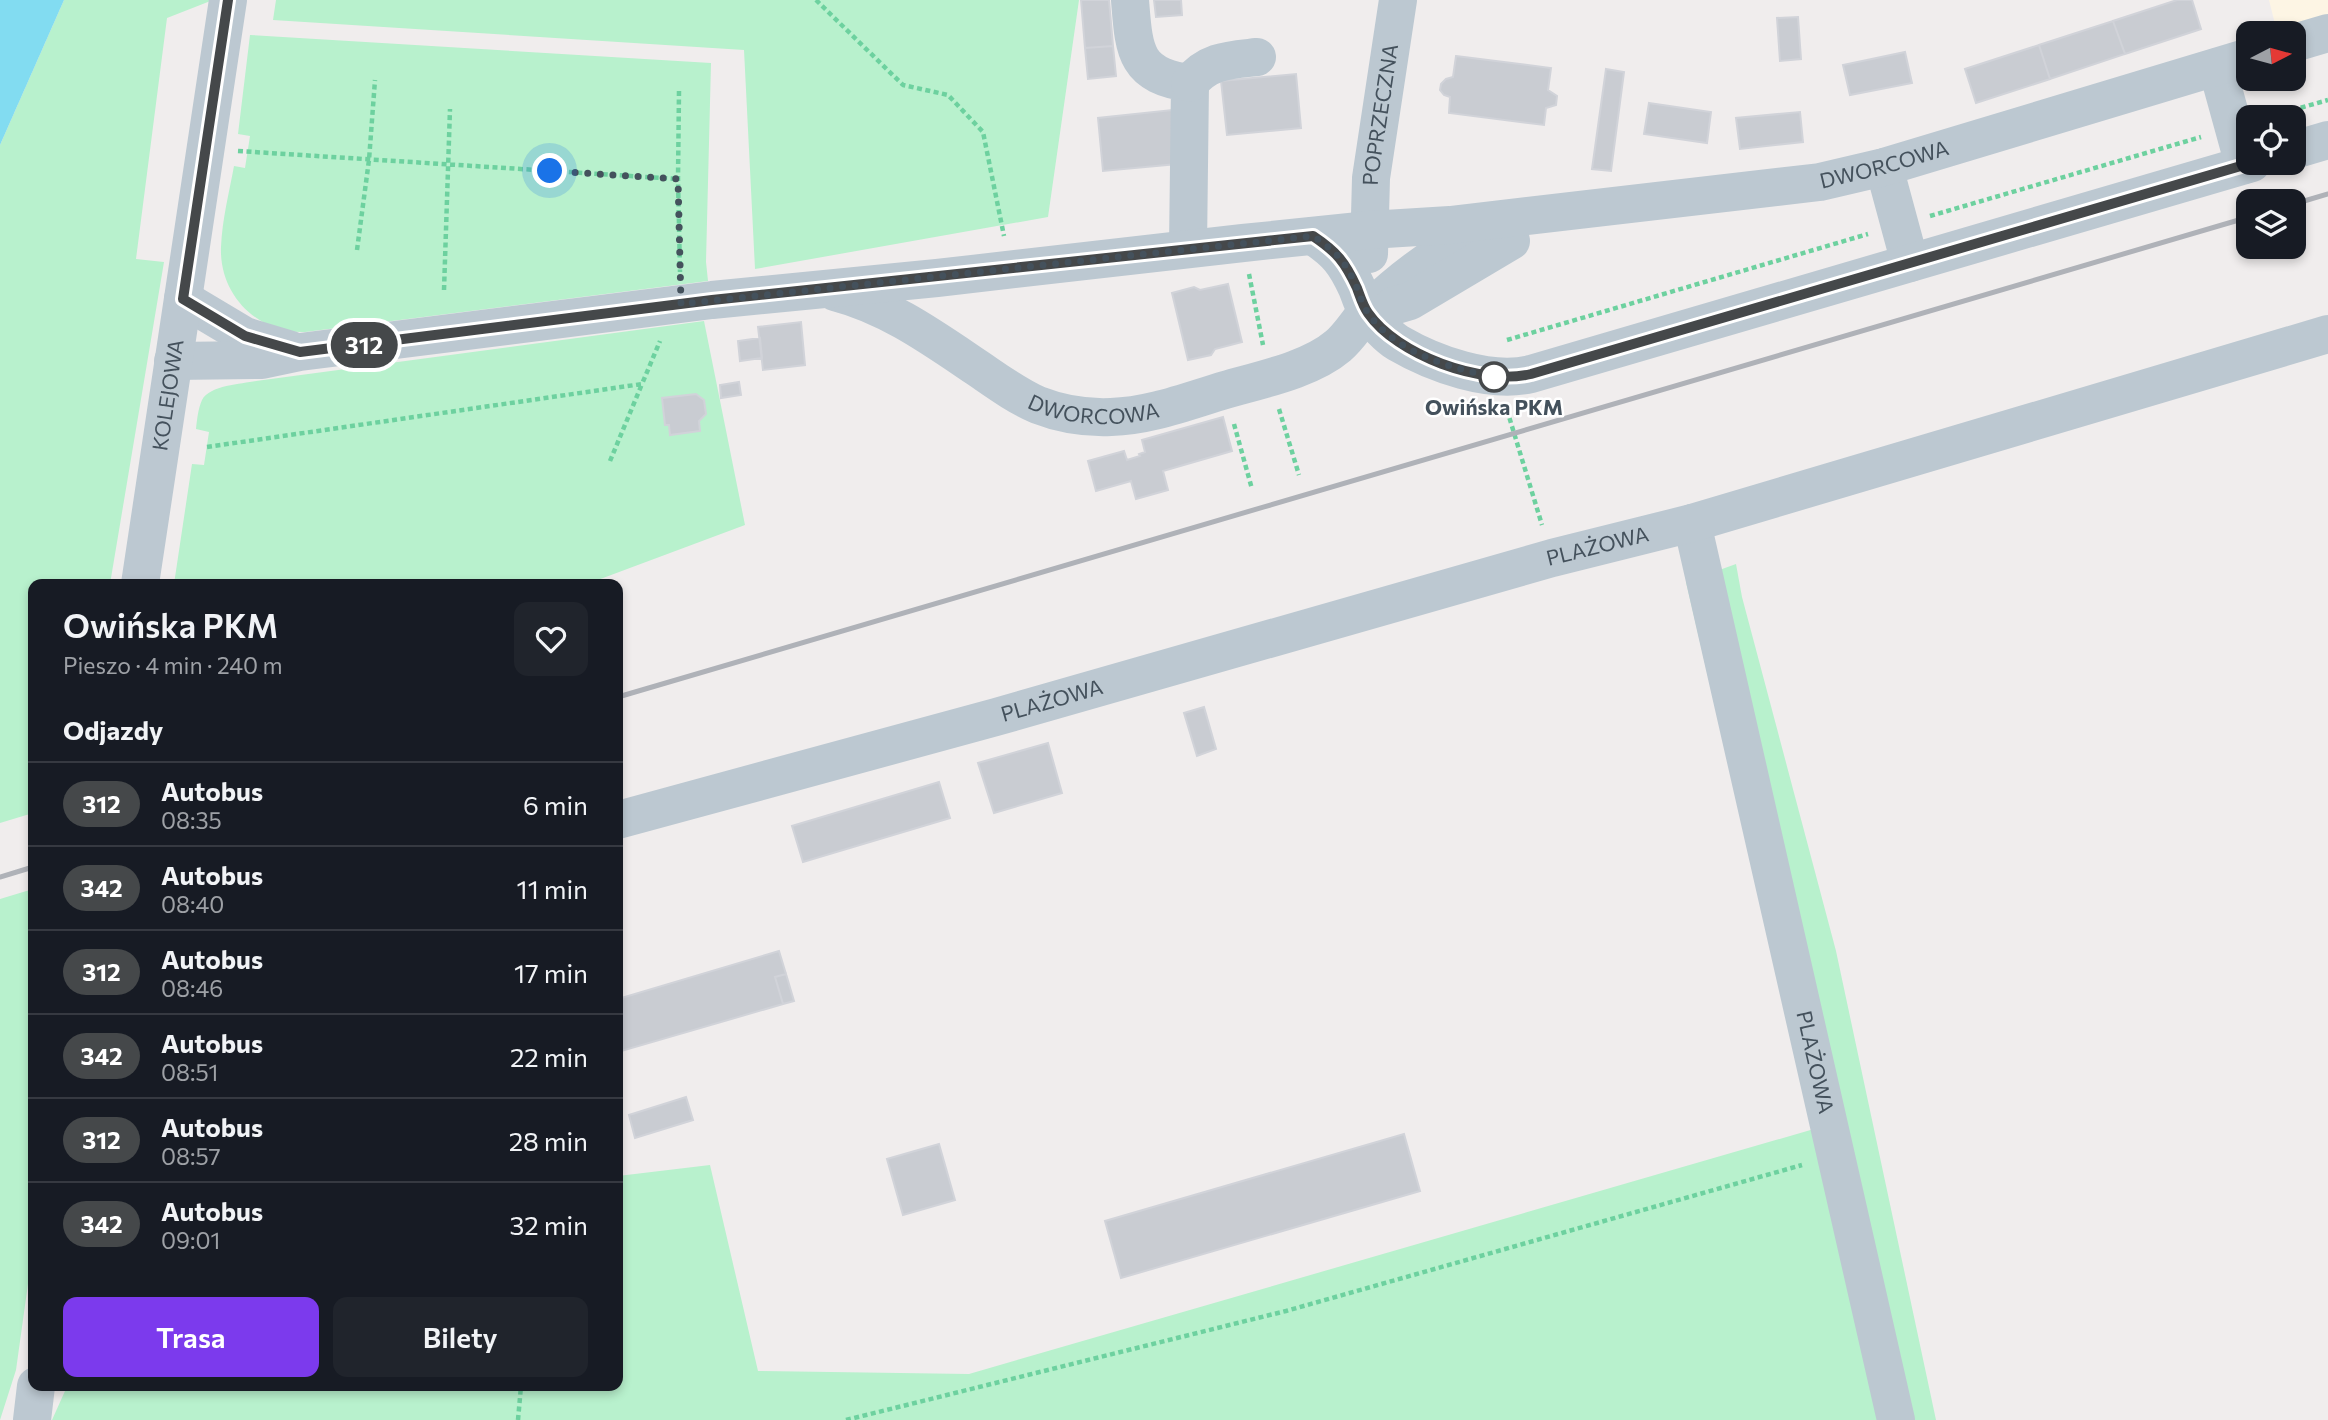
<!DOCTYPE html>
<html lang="pl">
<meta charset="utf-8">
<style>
:root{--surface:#171b24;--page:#20242c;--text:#f1f3f6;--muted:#9ea1a6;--line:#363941;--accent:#7c3aed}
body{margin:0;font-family:Commissioner,sans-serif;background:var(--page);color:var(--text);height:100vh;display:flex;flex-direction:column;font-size:26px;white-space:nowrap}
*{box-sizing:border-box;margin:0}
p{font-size:23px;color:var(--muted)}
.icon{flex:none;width:38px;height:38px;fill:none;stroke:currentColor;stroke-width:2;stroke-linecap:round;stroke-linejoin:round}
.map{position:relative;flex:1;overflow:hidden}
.details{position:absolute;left:28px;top:579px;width:595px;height:812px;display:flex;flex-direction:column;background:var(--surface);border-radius:14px;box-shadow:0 4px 10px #0003}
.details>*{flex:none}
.badge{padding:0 14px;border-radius:23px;font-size:24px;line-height:46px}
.needle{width:46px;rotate:84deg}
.fabs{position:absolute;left:2236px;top:21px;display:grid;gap:14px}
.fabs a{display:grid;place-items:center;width:70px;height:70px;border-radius:14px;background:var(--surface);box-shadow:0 4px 10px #0003;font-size:35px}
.you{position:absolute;width:35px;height:35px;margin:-18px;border:5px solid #fff;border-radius:50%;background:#1a73e8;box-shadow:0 0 0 10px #1a73e833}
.map>.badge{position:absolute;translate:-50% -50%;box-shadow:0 0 0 4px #fff}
h2{padding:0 35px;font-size:26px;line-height:63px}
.round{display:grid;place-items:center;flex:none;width:74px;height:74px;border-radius:14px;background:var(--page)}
.summary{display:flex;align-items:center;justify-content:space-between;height:119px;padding:0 35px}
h1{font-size:33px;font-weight:600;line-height:52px}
.button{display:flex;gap:14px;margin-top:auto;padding:14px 35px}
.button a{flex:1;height:80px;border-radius:14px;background:var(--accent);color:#fff;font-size:28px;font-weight:600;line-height:80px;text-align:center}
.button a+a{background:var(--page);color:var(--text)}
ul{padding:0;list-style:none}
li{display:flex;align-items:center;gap:21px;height:84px;padding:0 35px;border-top:2px solid var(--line)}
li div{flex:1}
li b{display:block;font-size:26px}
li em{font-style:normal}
li .badge{min-width:77px;font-weight:700;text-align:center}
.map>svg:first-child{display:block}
.commercial{fill:#fdf5e4}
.green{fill:#b8f1cd}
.water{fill:#82dcf1}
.building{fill:#c9ccd2;stroke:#d1d3d9;stroke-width:2}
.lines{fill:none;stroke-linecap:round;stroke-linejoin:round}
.path{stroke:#6dd19f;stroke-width:4.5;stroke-dasharray:5 3.5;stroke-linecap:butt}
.minor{stroke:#bcc8d1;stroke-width:38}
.rail{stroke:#afb2b8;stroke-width:5}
.line-casing{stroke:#fff;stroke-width:16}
.line{stroke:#45484a;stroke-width:10}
.walk{stroke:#44515c;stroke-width:7;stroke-dasharray:0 12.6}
.stop-dot{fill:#fff;stroke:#45484a;stroke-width:3.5}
.labels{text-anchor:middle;stroke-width:5;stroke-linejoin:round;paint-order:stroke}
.street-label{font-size:21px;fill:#44515c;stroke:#fff}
.stop-label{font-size:21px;font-weight:bold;fill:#44515c;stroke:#fff}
</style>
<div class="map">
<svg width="2328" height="1420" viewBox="0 0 2328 1420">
<rect width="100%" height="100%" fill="#f0eded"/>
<path class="commercial" d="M2269,0H2328V16L2277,32Z"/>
<path class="green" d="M64,0H213L167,18L136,259L164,262L110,584H33V813L0,823V145Z
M276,0H1079L1048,217L755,269L744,50L273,20Z
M250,35L711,63L706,262L708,281L305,332C258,334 219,295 221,247C222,220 229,193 234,166L245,168L250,136L238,134Z
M704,321L745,525L587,584H174L192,464L204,465L209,432L196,429C197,420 198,409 202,400C210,385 241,384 256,381Z
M1736,564L1742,597L1836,951L1936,1420H52L65,1391L64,1386H618V1176L710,1165L758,1371L969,1374L1814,1129L1686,582Z
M33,889V1248L16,1370L0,1420V899Z"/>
<path class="water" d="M0,0H64L0,145Z"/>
<path class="building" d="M1081,0H1109L1113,46L1085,48Z
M1154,0H1181L1182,15L1156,17Z
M2177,0H2192L2201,29L2125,54L2113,21Z
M1798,17L1801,59L1780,61L1777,18Z
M2113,21L2125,54L2050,79L2039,45Z
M2039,45L2050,79L1976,103L1965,69Z
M1113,46L1116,76L1088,79L1085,48Z
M1905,52L1912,83L1850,95L1843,65Z
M1456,56L1551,68L1548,90L1557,96L1556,105L1546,108L1544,125L1449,113L1450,97L1444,95L1440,90L1441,84L1446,79L1453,77Z
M1606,69L1624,72L1611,171L1592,169Z
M1296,74L1301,128L1227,135L1221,81Z
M1649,103L1711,112L1707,143L1644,134Z
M1172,110L1177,164L1103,171L1098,118Z
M1800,112L1803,142L1740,149L1736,118Z
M1228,284L1242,342L1215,349L1211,355L1188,360L1172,293L1194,287L1200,290Z
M801,322L805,365L763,370L758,327Z
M760,338L762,358L740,361L738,341Z
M739,382L741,395L721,398L720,385Z
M696,394L704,400L706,414L699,421L700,431L670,435L669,425H665L662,398Z
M1223,417L1232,451L1163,471L1168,490L1136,499L1131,481L1096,491L1088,461L1124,451L1127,460L1140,456L1139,454L1145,452L1142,440Z
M1204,707L1216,749L1197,756L1184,713Z
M1048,743L1062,793L994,813L978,763Z
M939,782L950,818L803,862L792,826Z
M779,951L786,974L775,977L783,1004L618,1052V999Z
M786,974L794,1001L783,1004L775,977Z
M686,1097L693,1120L635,1138L629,1115Z
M1404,1134L1420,1191L1121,1278L1105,1221Z
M939,1144L955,1200L903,1215L887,1159Z"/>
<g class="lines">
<path class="path" d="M816,0L903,85L948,95L983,132L1004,236
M2272,84L2289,79
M679,91L678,179L680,272
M2268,117L2328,100
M238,151L678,179
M1930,216L2201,137
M357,250L369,160L375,80
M1249,274L1263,345
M444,290L450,109
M1507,340L1868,234
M1279,409L1299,475
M1507,410L1542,525
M1234,424L1252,489
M207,447L642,384L660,341
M610,461L642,384
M518,1420L521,1386
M846,1420L1286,1311L1802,1165"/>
<g class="minor">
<path d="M1130,0C1134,50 1134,76 1190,83L1188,248"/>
<path d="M2294,43L2328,33"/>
<path d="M2217,67L2244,165"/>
<path d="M1190,83C1208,60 1230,60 1257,57"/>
<path d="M2294,150L2328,140"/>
<path d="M1884,167L1910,263"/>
<path d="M1313,236C1337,252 1345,262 1357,288C1360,296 1363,306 1368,313C1374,322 1388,337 1398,343C1434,364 1490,384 1531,374L2252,163"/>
<path id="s1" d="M1369,254L1371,178L1398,0"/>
<path id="s2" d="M835,292C889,306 933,338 979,369C998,382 1017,396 1038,405C1061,414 1087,418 1111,417C1150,416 1188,401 1225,390C1259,380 1310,370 1338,346C1350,336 1358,321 1369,310C1404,276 1441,249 1485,228"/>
<path d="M183,299L245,336L291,350"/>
<path d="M1393,306L1410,301L1511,241"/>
<path id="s3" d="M173,361L262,360L300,352L712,300L937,278L1243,243L1369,230L1450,225L1820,182L1884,167L2249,57"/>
<path id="s4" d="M1692,523L1896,1420"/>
<path id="s5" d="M140,584L228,0"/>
<path id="s6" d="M618,820L996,717L1552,558L1692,523L2328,334"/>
<path d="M32,1420L36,1386"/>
</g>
<path class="rail" d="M2294,204L2328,194
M618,697C1162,539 1705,377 2249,217
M0,877L33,867"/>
</g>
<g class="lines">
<g class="line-casing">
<path id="line" d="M228,0L183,299L245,336L300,352L712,300L1313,236C1337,252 1345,262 1357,288C1360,296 1363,306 1368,313C1397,355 1481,386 1531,374L2251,163"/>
</g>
<use href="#line" class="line"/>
<path class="walk" d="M550,171L678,179L681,304L1313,236C1337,252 1346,262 1357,288C1360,296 1363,306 1368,313C1395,352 1449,368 1494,377"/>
</g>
<circle class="stop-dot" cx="1494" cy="377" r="14"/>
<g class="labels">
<g class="street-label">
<text dy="7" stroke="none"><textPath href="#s1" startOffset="140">POPRZECZNA</textPath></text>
<text dy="7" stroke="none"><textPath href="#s3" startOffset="1724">DWORCOWA</textPath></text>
<text dy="7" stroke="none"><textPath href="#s5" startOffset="191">KOLEJOWA</textPath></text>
<text dy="7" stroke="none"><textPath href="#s2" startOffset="290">DWORCOWA</textPath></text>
<text dy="7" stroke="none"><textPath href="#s6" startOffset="1017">PLAŻOWA</textPath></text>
<text dy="7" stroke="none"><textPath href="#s6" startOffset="450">PLAŻOWA</textPath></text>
<text dy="7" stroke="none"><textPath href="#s4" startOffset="553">PLAŻOWA</textPath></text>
</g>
<g class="stop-label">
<text x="1494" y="415">Owińska PKM</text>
</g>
</g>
</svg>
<div class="fabs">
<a><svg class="needle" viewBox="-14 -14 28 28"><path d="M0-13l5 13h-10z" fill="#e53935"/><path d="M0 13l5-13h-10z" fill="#9ea1a6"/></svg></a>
<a><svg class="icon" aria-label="locate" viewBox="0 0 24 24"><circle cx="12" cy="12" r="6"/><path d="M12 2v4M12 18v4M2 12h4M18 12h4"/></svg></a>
<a><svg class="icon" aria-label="layers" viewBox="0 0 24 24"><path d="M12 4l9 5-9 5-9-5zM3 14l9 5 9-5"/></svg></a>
</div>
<div class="you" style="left:550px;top:171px"></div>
<b class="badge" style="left:364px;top:345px;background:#45484a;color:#fff">312</b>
<section class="details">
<div class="summary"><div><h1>Owińska PKM</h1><p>Pieszo · 4 min · 240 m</p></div><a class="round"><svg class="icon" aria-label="heart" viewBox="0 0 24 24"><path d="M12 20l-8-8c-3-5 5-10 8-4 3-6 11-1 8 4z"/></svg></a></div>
<h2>Odjazdy</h2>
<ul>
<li><span class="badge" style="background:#45484a;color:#fff">312</span><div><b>Autobus</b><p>08:35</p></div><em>6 min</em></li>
<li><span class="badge" style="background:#45484a;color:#fff">342</span><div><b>Autobus</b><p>08:40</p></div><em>11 min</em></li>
<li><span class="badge" style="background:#45484a;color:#fff">312</span><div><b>Autobus</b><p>08:46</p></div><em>17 min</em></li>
<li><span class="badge" style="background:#45484a;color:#fff">342</span><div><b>Autobus</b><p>08:51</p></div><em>22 min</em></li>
<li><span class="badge" style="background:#45484a;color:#fff">312</span><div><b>Autobus</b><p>08:57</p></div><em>28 min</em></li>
<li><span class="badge" style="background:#45484a;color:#fff">342</span><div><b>Autobus</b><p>09:01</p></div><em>32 min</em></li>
</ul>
<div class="button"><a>Trasa</a><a>Bilety</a></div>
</section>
</div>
